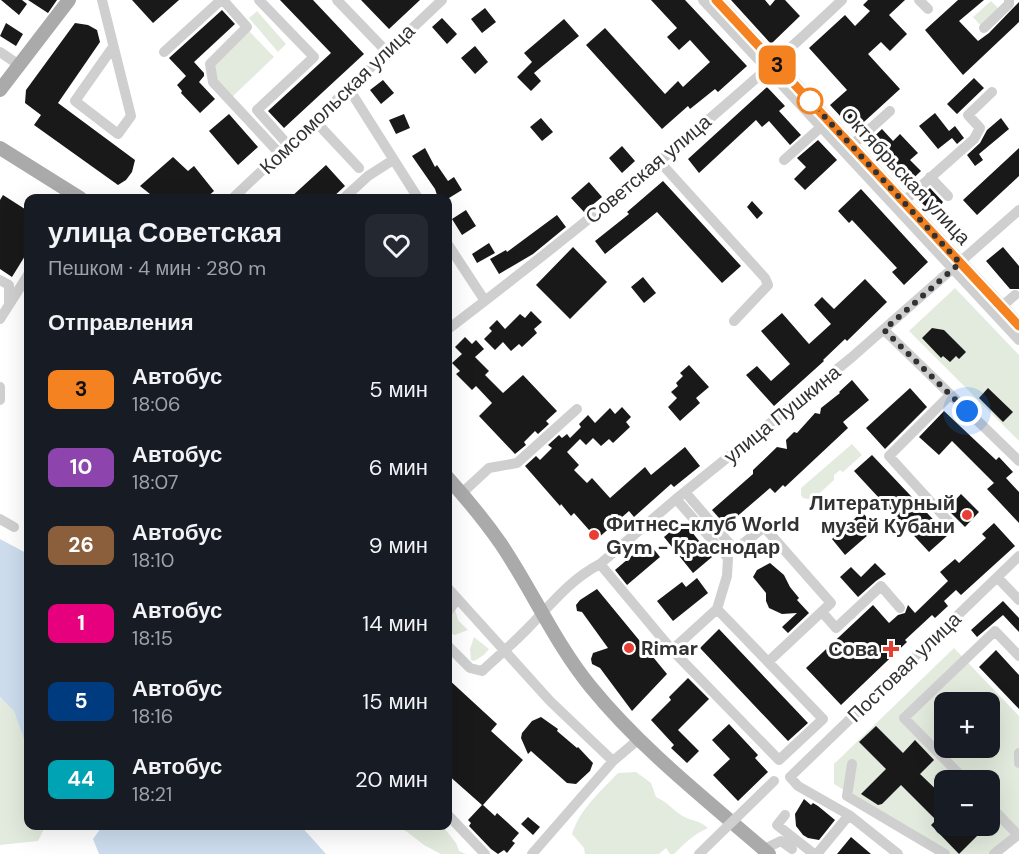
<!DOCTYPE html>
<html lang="ru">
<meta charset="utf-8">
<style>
:root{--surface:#171b24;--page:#242831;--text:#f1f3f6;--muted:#9ea1a6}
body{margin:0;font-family:"DM Sans",sans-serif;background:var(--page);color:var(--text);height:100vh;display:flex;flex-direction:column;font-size:22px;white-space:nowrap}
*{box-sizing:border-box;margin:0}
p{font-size:20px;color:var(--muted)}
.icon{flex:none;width:33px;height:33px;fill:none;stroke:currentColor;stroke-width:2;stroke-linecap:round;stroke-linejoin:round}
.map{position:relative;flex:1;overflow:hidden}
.panel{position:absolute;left:24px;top:194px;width:428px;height:636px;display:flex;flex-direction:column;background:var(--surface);border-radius:12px;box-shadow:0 6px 24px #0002}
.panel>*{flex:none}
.badge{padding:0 12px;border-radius:9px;font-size:21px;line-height:39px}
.tools{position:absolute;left:934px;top:692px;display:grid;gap:12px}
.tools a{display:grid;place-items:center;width:66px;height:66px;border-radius:12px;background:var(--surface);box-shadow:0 6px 24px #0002;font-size:30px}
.you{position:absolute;width:30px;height:30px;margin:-15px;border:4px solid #fff;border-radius:50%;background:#1a73e8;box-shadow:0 0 0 9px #1a73e833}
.map>.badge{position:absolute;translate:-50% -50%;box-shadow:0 0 0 3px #fff}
h2{padding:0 24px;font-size:22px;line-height:54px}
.round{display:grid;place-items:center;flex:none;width:63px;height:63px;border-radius:12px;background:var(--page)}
.summary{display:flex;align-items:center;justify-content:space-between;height:102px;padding:0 24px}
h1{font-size:28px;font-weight:700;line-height:45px}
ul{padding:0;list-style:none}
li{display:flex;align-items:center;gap:18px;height:78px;padding:0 24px}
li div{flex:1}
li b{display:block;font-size:22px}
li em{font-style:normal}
li .badge{min-width:66px;font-weight:700;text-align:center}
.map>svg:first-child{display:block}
.green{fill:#e3ebde;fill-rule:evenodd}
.water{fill:#cdddee}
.building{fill:#191919}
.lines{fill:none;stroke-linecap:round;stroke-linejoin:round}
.minor{stroke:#cfcfcf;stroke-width:10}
.major{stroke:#aaa;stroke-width:14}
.minor-bridge{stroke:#cfcfcf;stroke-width:10}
.line-casing{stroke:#fff;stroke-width:14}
.line{stroke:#f58220;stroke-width:9}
.walk{stroke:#323232;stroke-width:6;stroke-dasharray:0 10.8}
.stop-dot{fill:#fff;stroke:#f58220;stroke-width:3}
.poi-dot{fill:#e83f35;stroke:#fff;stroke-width:2}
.labels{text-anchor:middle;stroke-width:6;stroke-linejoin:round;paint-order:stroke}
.street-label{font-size:20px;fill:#323232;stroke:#fff}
.poi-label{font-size:20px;font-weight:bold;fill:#323232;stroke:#fff;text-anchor:end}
</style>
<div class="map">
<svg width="1019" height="854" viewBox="0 0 1019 854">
<rect width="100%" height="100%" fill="#fff"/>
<path class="green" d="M991,1L999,9L981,26L973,17Z
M257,11L286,44L278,52L249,18Z
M249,31L274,57L232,97L217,81L214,65Z
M955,288L1019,355V441L909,331Z
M852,444L862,455L843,472L840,470L834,475V480L812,500L803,498L801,495V488Z
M455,609L458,620L468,630L455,635L447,632V617Z
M474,637L489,649L484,655L474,661L471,660L470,649Z
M954,648L1019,716V828L988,854H950L834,784V764ZM945,702H990V747H945ZM945,780H990V825H945Z
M0,697L14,710L28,751V825H46L38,841L0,845Z
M636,772L651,783L656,797C666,801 672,809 681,815C690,821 700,820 708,828C694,834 685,843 674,854H670L666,848L659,854H585L584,848L572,834C580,809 600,792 618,773Z
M389,825H442L456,843L459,851L466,854H441L424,845L406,831Z"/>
<path class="water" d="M0,539L28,554V751L14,711L0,697Z
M103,825H300L326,854H99L93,839Z"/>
<path class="building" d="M1,0H22L27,4L19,15Z
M28,0H57L48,13Z
M132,0H179L153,23Z
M280,0H313L364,54L284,128L268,111L331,53Z
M361,0H420L389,29Z
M651,0H685L747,66L718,92L715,89L690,109L688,106L662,129L586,45L605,28L665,94L678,81L683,87L710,62L690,40L679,50L667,37L677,28Z
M731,0H765L770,6L775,0H785L800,16L771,44Z
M868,0H905L889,15L907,34L890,51L881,42L868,54L900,89L854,131L830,105L847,90L809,48L845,15L855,26L870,11L863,5Z
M958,0H984L959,21L978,41L989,33L1019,2V22L963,75L925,30Z
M485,8L496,22L482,33L471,19Z
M222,10L235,24L194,62L204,73V76L199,82L215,99L200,113L181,93L182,91L177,85L186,76L169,58Z
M442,18L457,34L447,44L432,27Z
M564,19L579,36L534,73L541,81L531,91L517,77L532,62L524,53Z
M6,23L23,34L16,46L0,36Z
M75,23L88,25L97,30L100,42L58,103L135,160L132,172L126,180L118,185L34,125L41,115L25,103L26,90Z
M475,46L488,62L475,74L461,58Z
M974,78L984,88L957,114L947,104Z
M383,80L394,93L381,104L370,90Z
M767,87L785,106L779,111L801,135L790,145L769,121L762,127L756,120L699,173L688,159Z
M935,113L949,131L955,126L964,138L957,144L952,138L938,149L919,126Z
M229,114L258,147L238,165L209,131Z
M404,114L410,128L396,134L389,120Z
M541,118L553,132L542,141L530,127Z
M1001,118L1009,129L979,154L983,160L975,166L967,155L980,143L987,130Z
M882,129L893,141L900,134L918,153L910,160L921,171L905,186L866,144Z
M818,140L837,160L805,190L794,179L806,167L797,158Z
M622,146L635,161L622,173L609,158Z
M425,148L435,167L437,165L448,181L454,177L462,190L449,198H438L435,189L412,156Z
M1019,148V176L977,215L963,200Z
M173,157L188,171L194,166L214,191L206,198H155L140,186Z
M326,165L345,186L332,198H290Z
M663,181L741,266L722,283L657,212L605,254L595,241L629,214L627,212Z
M589,182L602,197L584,212L571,198Z
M930,188L943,202L940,206L952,221L945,226L934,211L932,213L918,199Z
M861,189L928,262L904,285L892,272L897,268L852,220L849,223L838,211Z
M3,195L28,211V251L12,277L0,269V200Z
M752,201L763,213L757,219L747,207Z
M466,210L476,226L462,235L452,219Z
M557,215L566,227L533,254L499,274L490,259L506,250L507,252Z
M489,243L495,253L477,263L472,254Z
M573,247L607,282L570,319L536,285Z
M1003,247L1019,266V289H1010L986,261Z
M643,277L656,293L644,303L631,287Z
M865,279L887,302L847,341L845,339L823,360L824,361L774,406L746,375L757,366L771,381L790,364L761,331L782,313L809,344L831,324L814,305L822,297L834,309Z
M531,311L542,322L534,329L537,333L522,347L519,344L511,351L503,342L495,350L484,339L492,331L489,328L497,320L505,329L520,314L525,318Z
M932,328L944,330L966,352L959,359L956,356L950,362L943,356L941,358L922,338Z
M465,337L472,344L476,340L484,349L475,357L489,371L485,375L503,393L523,375L557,411L546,421L549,424L538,434L535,431L524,442L526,445L515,454L479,416L492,403L476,386L472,390L456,374L460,371L452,363L462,354L455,347Z
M689,365L709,387L696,398L700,403L680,421L668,407L677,398L671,392L678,386L676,383L683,376L680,373Z
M852,380L869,400L843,422L848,428L785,487L783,485L775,493L770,488L726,526L712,510L753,474V470L777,447L787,449L786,440L794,432L797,433L815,413L820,414L821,408L840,393L839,392Z
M910,388L927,407L885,449L866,428Z
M988,388L1013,412L1003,422L979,398Z
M622,407L631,417L626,422L630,427L613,443L609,439L601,446L593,438L586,445L580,439L567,452L579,465L574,470L587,483L592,478L610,498L645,467L651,475L685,447L700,466L674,487L671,484L634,517L629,511L597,539L574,513L571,516L561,504L560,506L525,466L536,456L540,460L552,448L548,445L559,435L562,438L567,434L570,438L581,427L579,424L588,415L595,423L610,408L615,414Z
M944,411L996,460L999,457L1013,472L1006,478L1019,492V523L987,489L994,483L952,441L939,455L919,437Z
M872,455L948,535L929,552L854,471Z
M961,494L979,512L965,527L947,509Z
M862,512L876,528L845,555L832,539Z
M683,521L712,557L693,573L664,537Z
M994,523L1015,546L961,595L956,590L944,601L948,606L935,618L932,615L905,640L907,642L841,705L806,668L873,605L889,623L898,615L905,613L908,605L915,613L948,581L940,572L955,559L959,563L986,538L982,534Z
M648,542L660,557L627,585L615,570Z
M770,563L784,575L790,587L799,598L797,600L809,613L788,633L782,627L797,613L782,614L769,608L766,601V593L753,577L757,570Z
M875,563L886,574L876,581L858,597L840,577L851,567L861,577Z
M697,578L708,593L673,621L657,601L682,582L686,587Z
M597,589L667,674L632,711L600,668L592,664L591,659L593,653L608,648L582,612L577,611L576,605L580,600Z
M1003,601L1019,618V632L1003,615L977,637L971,630Z
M719,629L808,723L788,741L700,648Z
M996,650L1019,675V709L979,667Z
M447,678L497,724L491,731L523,760L483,805L495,816L497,813L519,833L512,841L515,843L507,853L504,850L498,854L491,849L469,826L471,823L468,820L482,805L447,774Z
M688,678L709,699L678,730L699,751L687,763L671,748L674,745L651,720L671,700L669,697Z
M541,717L558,729L557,731L577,748L578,747L593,763L590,771L576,784L567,783L531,751L528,754L521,738L522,733L532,721Z
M729,724L758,755L755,758L768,772L738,801L713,775L730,759L712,740Z
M876,726L903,753L915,740L934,760L920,774L945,798V825H972L980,833L959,854L931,825L936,820L901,785L882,804L878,805L861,794L886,769L859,742Z
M804,799L811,805L813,803L818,806L835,820L819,840L808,838L803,835L796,826L795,814Z
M528,817L540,827L533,835L521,824Z
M851,837L871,854H837Z"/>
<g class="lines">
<path class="minor" d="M102,0L131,116L118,134L75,101L113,47
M223,0L247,27L210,64L213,82L280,154
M259,0L314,57L257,110L289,146
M337,0L387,52
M703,0L1019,340
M919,0L928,9
M984,28L1009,4V0
M0,52L19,65
M164,52L221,0
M349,89L418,198
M315,121L359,168
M851,146L890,111
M784,160L821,127
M659,161L765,278L768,285L734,321
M930,177L948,196
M233,198L442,0
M344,198L368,176L393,160
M903,202L974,139L980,128L968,115L992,92
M447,243L485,301
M0,280L9,285V304
M1001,307L1015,295
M0,319L28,275
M447,330C583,226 717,118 842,0
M884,330L1019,461
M0,387V400
M685,492L735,550L764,527L831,603L768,662
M462,493L489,468L517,463L577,409
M0,519L14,527
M949,522L889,456L950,395
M600,564L672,650L779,760L823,719L717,609
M997,577L1019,600
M447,587L550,701L613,761
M822,612L836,628L881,586L900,608
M447,613L457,599
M447,645L470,668L482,671C498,656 515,642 530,626C552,603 571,579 600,564L676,499L851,358L1019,210
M672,650L717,609L727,576L728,558L676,499
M1019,753V763
M852,764L847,796L945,854
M790,777L1019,556
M790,777L798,786L849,815L898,854
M965,780L904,718L995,631L1019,656
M990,806L1018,835
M447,814L485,854
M785,815L777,825L814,854
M764,849L781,841L792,849
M532,854L613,761L639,739
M817,854L849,815
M994,854L1019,834"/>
<path class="major" d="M716,0L1019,326
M0,90L69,0
M0,148L80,198
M447,477C466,498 485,521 501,544C532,590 555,643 590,686C642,750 708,801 769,854"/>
<path class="minor-bridge" d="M699,854L774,781"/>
</g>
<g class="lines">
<g class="line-casing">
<path id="line" d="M716,0L1019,326"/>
</g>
<use href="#line" class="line"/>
<path class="walk" d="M810,101L960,263L884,330L967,411"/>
</g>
<circle class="stop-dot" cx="810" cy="101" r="12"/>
<g class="poi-dot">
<circle cx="967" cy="515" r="6"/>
<circle cx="594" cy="535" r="6"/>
<circle cx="629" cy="648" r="6"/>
<path d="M888 640h6v6h6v6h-6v6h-6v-6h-6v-6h6z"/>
</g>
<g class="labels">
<g class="street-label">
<text transform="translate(337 99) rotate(-44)" y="7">Комсомольская улица</text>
<text transform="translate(648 169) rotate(-40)" y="7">Советская улица</text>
<text transform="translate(906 176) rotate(47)" y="7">Октябрьская улица</text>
<text transform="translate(782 414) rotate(-39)" y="7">улица Пушкина</text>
<text transform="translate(904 667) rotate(-44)" y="7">Постовая улица</text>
</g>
<g class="poi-label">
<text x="955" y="510">Литературный<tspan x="955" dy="23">музей Кубани</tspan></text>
<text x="606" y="531" text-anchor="start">Фитнес-клуб World<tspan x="606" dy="23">Gym - Краснодар</tspan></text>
<text x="641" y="655" text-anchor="start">Rimar</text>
<text x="878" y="656">Сова</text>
</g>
</g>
</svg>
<div class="tools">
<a>+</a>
<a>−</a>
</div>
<div class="you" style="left:967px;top:411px"></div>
<b class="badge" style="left:777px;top:65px;background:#f58220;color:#111">3</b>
<section class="panel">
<div class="summary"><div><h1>улица Советская</h1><p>Пешком · 4 мин · 280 m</p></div><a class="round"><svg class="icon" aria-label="heart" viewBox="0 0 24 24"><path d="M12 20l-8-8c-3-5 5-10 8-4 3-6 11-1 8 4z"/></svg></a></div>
<h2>Отправления</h2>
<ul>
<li><span class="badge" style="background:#f58220;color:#111">3</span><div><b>Автобус</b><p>18:06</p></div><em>5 мин</em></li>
<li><span class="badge" style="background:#8e44ad;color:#fff">10</span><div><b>Автобус</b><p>18:07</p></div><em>6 мин</em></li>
<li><span class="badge" style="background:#8b5e3c;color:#fff">26</span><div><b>Автобус</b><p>18:10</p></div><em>9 мин</em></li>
<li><span class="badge" style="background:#e6007e;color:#fff">1</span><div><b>Автобус</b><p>18:15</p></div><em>14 мин</em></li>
<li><span class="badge" style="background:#003b80;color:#fff">5</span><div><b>Автобус</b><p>18:16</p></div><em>15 мин</em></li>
<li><span class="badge" style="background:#00a3b4;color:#fff">44</span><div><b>Автобус</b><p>18:21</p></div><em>20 мин</em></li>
</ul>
</section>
</div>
